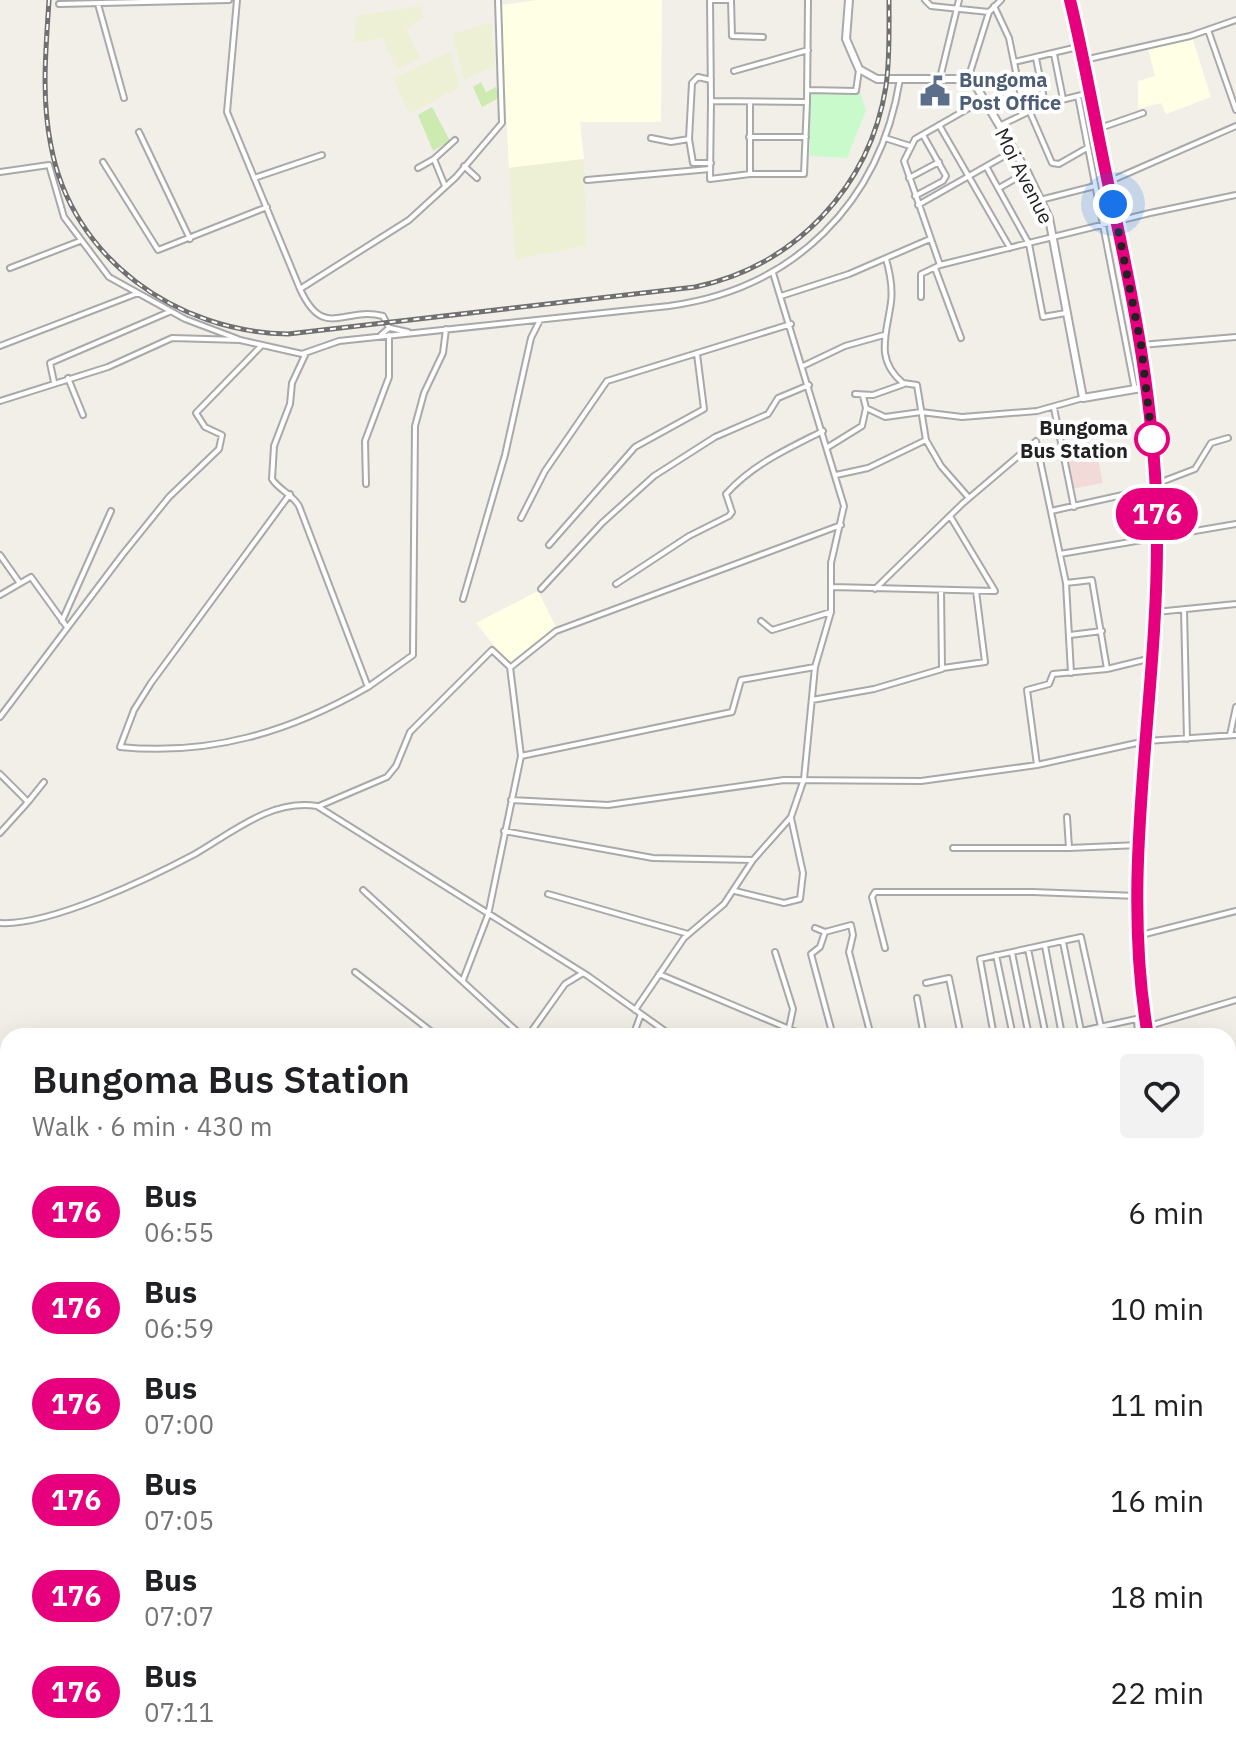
<!DOCTYPE html>
<meta charset="utf-8">
<style>
:root{--surface:#fff;--page:#f2f2f2;--text:#202124;--muted:#757577}
body{margin:0;font-family:"IBM Plex Sans",sans-serif;background:var(--page);color:var(--text);height:100vh;display:flex;flex-direction:column;font-size:30px;white-space:nowrap}
*{box-sizing:border-box;margin:0}
p{font-size:26px;color:var(--muted)}
.icon{flex:none;width:44px;height:44px;fill:none;stroke:currentColor;stroke-width:2;stroke-linecap:round;stroke-linejoin:round}
.map{position:relative;flex:1;overflow:hidden}
.sheet{position:absolute;left:0px;top:1028px;width:1236px;height:728px;display:flex;flex-direction:column;background:var(--surface);border-radius:24px 24px 0 0;box-shadow:0 8px 32px #0002}
.sheet>*{flex:none}
.badge{padding:0 16px;border-radius:26px;font-size:28px;line-height:52px}
.you{position:absolute;width:40px;height:40px;margin:-20px;border:6px solid #fff;border-radius:50%;background:#1a73e8;box-shadow:0 0 0 12px #1a73e833}
.map>.badge{position:absolute;translate:-50% -50%;box-shadow:0 0 0 4px #fff}
.round{display:grid;place-items:center;flex:none;width:84px;height:84px;border-radius:8px;background:var(--page)}
.summary{display:flex;align-items:center;justify-content:space-between;height:136px;padding:0 32px}
h1{font-size:38px;font-weight:600;line-height:60px}
ul{padding:0;list-style:none}
li{display:flex;align-items:center;gap:24px;height:96px;padding:0 32px}
li div{flex:1}
li b{display:block;font-size:30px}
li em{font-style:normal}
li .badge{min-width:88px;font-weight:700;text-align:center}
.map>svg:first-child{display:block}
.commercial{fill:#f2dad9}
.education{fill:#ffffe5}
.farmland{fill:#eef0d5}
.grass{fill:#cdebb0}
.park{fill:#c8facc}
.lines{fill:none;stroke-linecap:round;stroke-linejoin:round}
.minor-casing{stroke:#a9a9a9;stroke-width:8}
.tertiary-casing{stroke:#a9a9a9;stroke-width:10}
.primary-casing{stroke:#a06b00;stroke-width:12}
.minor{stroke:#fff;stroke-width:4}
.tertiary{stroke:#fff;stroke-width:6}
.primary{stroke:#fcd6a4;stroke-width:8}
.rail-casing{stroke:#707070;stroke-width:5}
.rail{stroke:#fff;stroke-width:2;stroke-dasharray:6;stroke-linecap:butt}
.line-casing{stroke:#fff;stroke-width:18}
.line{stroke:#e6007e;stroke-width:12}
.walk{stroke:#222;stroke-width:8;stroke-dasharray:0 14.4}
.stop-dot{fill:#fff;stroke:#e6007e;stroke-width:4}
.labels{text-anchor:middle;stroke-width:8;stroke-linejoin:round;paint-order:stroke}
.service-label{font-size:20px;font-weight:bold;fill:#4e5e75;stroke:#fff;text-anchor:start}
.street-label{font-size:20px;fill:#222;stroke:#fff}
.stop-label{font-size:20px;font-weight:bold;fill:#222;stroke:#fff;text-anchor:end}
</style>
<div class="map">
<svg width="1236" height="1756" viewBox="0 0 1236 1756">
<rect width="100%" height="100%" fill="#f2efe9"/>
<path class="commercial" d="M1094,441L1103,483L1071,489L1062,448Z"/>
<path class="education" d="M537,0H662L661,122H580L584,159L509,168L500,5Z
M1192,37L1211,97L1166,114L1161,103L1138,109V81L1155,76L1148,49Z
M538,591L557,629L510,666L476,623Z"/>
<path class="farmland" d="M420,6L424,18L406,28L421,59L397,70L382,38L354,43L356,16Z
M491,22L495,66L464,80L452,34Z
M450,52L460,87L409,114L393,78Z
M584,159L586,246L515,260L509,168Z
M1156,1748H1226L1231,1756H1159Z"/>
<path class="grass" d="M481,82L486,92L496,87L499,98L482,107L473,87Z
M432,107L450,141L433,151L418,115Z"/>
<path class="park" d="M810,92H860L866,110L847,158L810,156Z"/>
<g class="lines">
<g class="minor-casing">
<path id="minor" d="M237,0L227,112L300,289C324,341 343,306 383,316L389,328L381,335
M710,0L711,101L807,102L808,0
M711,0H728
M731,0L732,36L763,37
M925,0L931,6L989,12
M59,4L229,0
M98,4L124,98
M994,6L1009,38L1024,111
M1208,30L1236,110
M1054,54L1063,99
M1036,58L1045,104
M1084,60L1190,36L1236,20
M1014,62L1078,47
M734,71L808,50
M940,78L959,0
M968,79L989,12L1001,0
M807,90L856,91L859,70
M1078,96L1135,390
M711,101L710,179L750,174V103
M1029,110L1052,163L1059,164L1087,148
M939,125L1010,248
M999,126L1045,104L1090,93
M1097,129L1143,113
M139,132L190,239
M749,137H806
M651,138L671,142L689,139
M885,138L910,146
M103,162L158,250L267,207
M711,163H693L689,139L692,83L698,77L711,80
M464,166L477,178
M418,168L434,159
M987,168L1029,244L1043,317L1066,313
M0,172L49,165L64,217L109,277L185,319L238,339
M751,174H804L807,102
M254,178L322,155
M909,178L939,162
M587,180L710,169
M1110,181L1236,126
M445,186L434,159L455,140
M999,188L1027,172
M915,196L943,181L946,176L923,135
M1040,200L1095,186
M918,205L1013,151
M886,259C890,273 893,287 891,302C887,334 874,359 903,383L917,385L926,440L941,466L969,498
M940,265L904,161L915,139L983,100
M10,268L80,241
M935,268L961,338
M300,289L409,220L456,177L502,123L498,0
M781,296L849,274L930,239
M921,297V274L940,265L1150,213L1236,195
M390,328L408,332
M1141,345L1236,337
M0,346L138,293
M803,366L845,346L884,335
M68,378L83,415
M54,382L50,363L169,312
M855,394L873,395L904,384
M863,396L866,408L885,417L921,412L962,417L1037,411L1083,398
M0,401L108,367L172,338L240,340L302,354L339,341L669,306C794,289 880,203 900,79
M1054,408L1074,507
M828,447L862,426L866,408
M836,475L868,468L926,440
M366,484L365,441L389,377V335
M1156,484L1195,469L1211,443L1228,438
M290,494L151,683L134,710L120,747C210,756 290,732 368,687L299,506C292,494 279,490 272,479L274,446L290,404L292,383L306,353
M1051,511L1154,488
M521,518L545,471L607,381L791,324
M549,545L635,447L704,409L697,354
M1060,554L1236,524
M0,555L19,582
M1066,583L1092,580L1107,669
M616,584L689,536L729,516L732,512L726,494C753,464 789,448 823,431
M832,587L995,591L950,516
M541,589L602,523L654,476L715,437L768,414L778,398L809,385
M875,589L962,504L1036,441L1066,583L1071,673
M0,595L31,577L67,627
M463,599L505,455L531,338L540,320
M1184,610L1187,739
M1156,612L1236,604
M62,621L111,511
M761,621L772,630L831,612
M1070,635L1102,631
M511,667L556,631L841,525
M943,668L985,662L976,591
M368,687L413,655L415,426L424,393L443,353L446,329
M812,700L874,689L942,669L941,590
M0,717L123,554L169,497L219,449L222,435L205,427L196,413L261,346
M1230,735L1236,707
M521,756L732,712L741,680L815,667
M1037,765L1027,690L1049,684L1053,674L1107,669L1152,658
M0,774L28,802L0,833
M511,800L608,805L784,780L921,781L1037,765L1146,741L1236,735
M28,802L44,782
M319,806L387,777L396,766L410,732L492,650L510,667L521,756L488,915L463,980
M1067,817L1069,848L1139,845
M504,831L653,858L753,860
M953,848H1069
M363,890L522,1036
M735,891L784,903L800,899L803,873L791,818
M548,894L688,934
M0,923C50,926 150,878 195,854C233,832 271,799 317,806L588,976L672,1036
M815,928L825,932L851,925L853,935L849,952L871,1036
M825,932L820,947L811,954L833,1036
M1141,935L1236,911
M1063,942L1081,1031
M1045,946L1062,1035
M885,948L872,897L875,892H1033L1137,896
M1028,949L1046,1036
M775,952L793,1009L789,1028
M1012,953L1029,1036
M996,955L1013,1036
M355,972L437,1036
M659,974L806,1036
M926,983L949,978L961,1036
M917,998L924,1036
M635,1010L684,938L724,904L753,860L791,817L804,779L815,667L831,612V563L844,506L773,273
M1137,1019L1138,1036
M1149,1026L1236,1000
M528,1036L565,984L583,973
M633,1036L641,1014
M994,1036L980,959L1081,937L1101,1027
M1059,1036L1145,1017
M1228,1090L1236,1087
M0,1155L8,1156
M1228,1174L1236,1172
M1228,1218L1236,1216
M0,1337L8,1334
M1228,1348L1236,1349
M0,1455L8,1449
M1228,1461L1236,1458
M1228,1517L1236,1514
M0,1671L8,1662
M1228,1746L1236,1749
M309,1748L315,1756
M1154,1748L1156,1756
M44,1756L49,1748
M545,1756L548,1748
M890,1756L893,1748"/>
</g>
<g class="tertiary-casing">
<path id="tertiary" d="M849,0L846,39L859,69L877,79H968L976,86L1027,172L1049,218L1083,398L1147,387"/>
</g>
<g class="primary-casing">
<path id="primary" d="M1070,0C1084,61 1095,122 1108,183C1134,299 1157,417 1157,536C1158,703 1121,869 1148,1036
M1228,1652L1236,1717"/>
</g>
<use href="#minor" class="minor"/>
<use href="#tertiary" class="tertiary"/>
<use href="#primary" class="primary"/>
<g class="rail-casing">
<path id="rail" d="M49,0C46,49 41,97 51,146C72,259 177,332 288,334L695,287C795,266 870,187 886,86C890,58 889,29 889,0"/>
</g>
<use href="#rail" class="rail"/>
</g>
<g class="lines">
<g class="line-casing">
<path id="line" d="M1070,0C1085,61 1095,122 1108,183C1134,299 1157,417 1157,536C1158,702 1119,871 1148,1036"/>
</g>
<use href="#line" class="line"/>
<path class="walk" d="M1113,204L1141,345L1152,439"/>
</g>
<defs>
<g id="civic-bare" transform="scale(2.4)"><path d="M-.6-6.5H3V-4.5H.6V-3L4-1V1h2V6H-6V1h2V-1L-.6-3ZM-1.2 2.5V6h2.4V2.5Z" fill="#5c6f8a" stroke="#fff" stroke-width="2.5" paint-order="stroke"/></g>
</defs>
<g fill-rule="evenodd">
<use href="#civic-bare" x="935" y="91"/>
</g>
<circle class="stop-dot" cx="1152" cy="439" r="16"/>
<g class="labels">
<g class="service-label">
<text x="959" y="87">Bungoma<tspan x="959" dy="23">Post Office</tspan></text>
</g>
<g class="street-label">
<text transform="translate(1024 176) rotate(63)" y="7">Moi Avenue</text>
</g>
<g class="stop-label">
<text x="1128" y="435">Bungoma<tspan x="1128" dy="23">Bus Station</tspan></text>
</g>
</g>
</svg>
<div class="you" style="left:1113px;top:204px"></div>
<b class="badge" style="left:1157px;top:514px;background:#e6007e;color:#fff">176</b>
<section class="sheet">
<div class="summary"><div><h1>Bungoma Bus Station</h1><p>Walk · 6 min · 430 m</p></div><a class="round"><svg class="icon" aria-label="heart" viewBox="0 0 24 24"><path d="M12 20l-8-8c-3-5 5-10 8-4 3-6 11-1 8 4z"/></svg></a></div>
<ul>
<li><span class="badge" style="background:#e6007e;color:#fff">176</span><div><b>Bus</b><p>06:55</p></div><em>6 min</em></li>
<li><span class="badge" style="background:#e6007e;color:#fff">176</span><div><b>Bus</b><p>06:59</p></div><em>10 min</em></li>
<li><span class="badge" style="background:#e6007e;color:#fff">176</span><div><b>Bus</b><p>07:00</p></div><em>11 min</em></li>
<li><span class="badge" style="background:#e6007e;color:#fff">176</span><div><b>Bus</b><p>07:05</p></div><em>16 min</em></li>
<li><span class="badge" style="background:#e6007e;color:#fff">176</span><div><b>Bus</b><p>07:07</p></div><em>18 min</em></li>
<li><span class="badge" style="background:#e6007e;color:#fff">176</span><div><b>Bus</b><p>07:11</p></div><em>22 min</em></li>
</ul>
</section>
</div>
